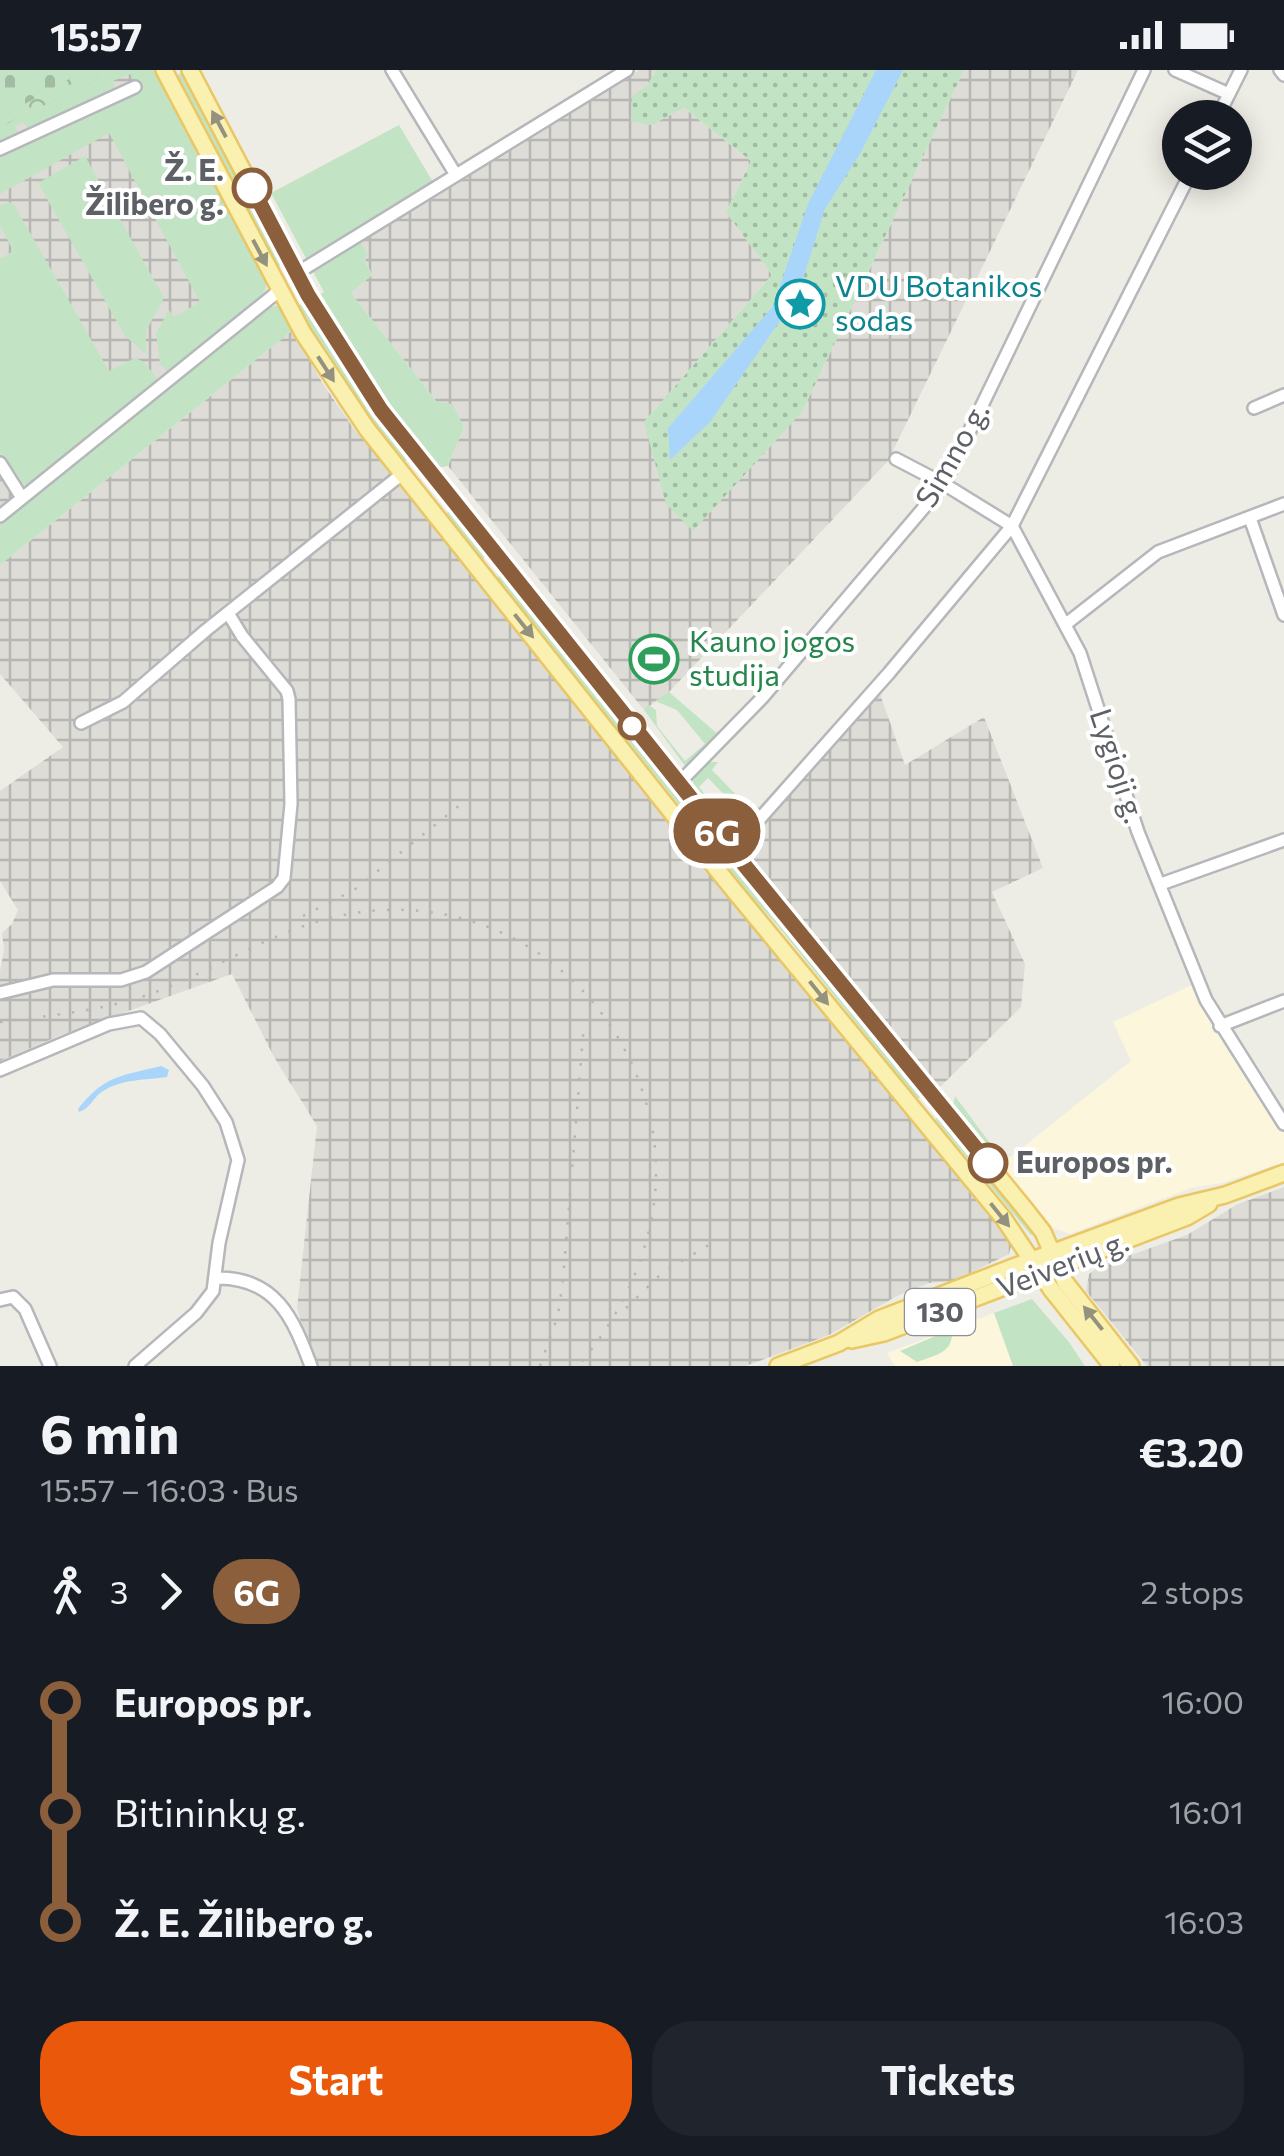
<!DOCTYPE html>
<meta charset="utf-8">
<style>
:root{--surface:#171b24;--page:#20242c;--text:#f1f3f6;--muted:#9ea1a6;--accent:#ea580c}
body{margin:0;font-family:Commissioner,sans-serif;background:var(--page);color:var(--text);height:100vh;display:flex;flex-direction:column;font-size:38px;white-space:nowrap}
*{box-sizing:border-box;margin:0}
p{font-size:32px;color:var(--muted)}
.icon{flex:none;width:55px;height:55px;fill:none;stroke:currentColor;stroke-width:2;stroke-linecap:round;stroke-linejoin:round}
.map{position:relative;height:1296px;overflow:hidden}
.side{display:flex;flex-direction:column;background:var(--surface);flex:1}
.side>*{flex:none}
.badge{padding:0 20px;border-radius:32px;font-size:35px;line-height:65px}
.fabs{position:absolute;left:1162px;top:30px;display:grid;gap:20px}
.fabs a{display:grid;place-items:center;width:90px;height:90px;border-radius:50%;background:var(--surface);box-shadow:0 5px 25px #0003;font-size:50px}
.map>.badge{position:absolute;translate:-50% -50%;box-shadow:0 0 0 5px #fff}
.legs{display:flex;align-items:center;gap:15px;height:110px;padding:0 40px;font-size:32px}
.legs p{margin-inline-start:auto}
.overview{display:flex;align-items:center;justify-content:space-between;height:170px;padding:0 40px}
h1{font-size:55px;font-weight:700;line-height:75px}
.button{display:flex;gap:20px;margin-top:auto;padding:20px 40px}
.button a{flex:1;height:115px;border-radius:40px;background:var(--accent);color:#fff;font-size:40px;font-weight:700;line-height:115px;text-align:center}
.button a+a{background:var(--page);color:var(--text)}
ul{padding:0 40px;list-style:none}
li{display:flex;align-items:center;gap:35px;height:110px;font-size:38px}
li i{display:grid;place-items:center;width:15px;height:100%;margin:0 12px;background:currentColor}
li i::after{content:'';width:25px;height:25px;margin:-12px;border:8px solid;border-radius:50%;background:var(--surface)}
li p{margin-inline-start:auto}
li:first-child i{background:linear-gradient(#0000 50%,currentColor 0)}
li:last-child i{background:linear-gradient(currentColor 50%,#0000 0)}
.status{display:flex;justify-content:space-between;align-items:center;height:70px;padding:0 50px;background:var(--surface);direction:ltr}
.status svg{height:28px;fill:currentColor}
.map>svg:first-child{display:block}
.commercial{fill:#fcf6dd}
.industrial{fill:url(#industrial-grid)}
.grass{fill:#c3e4c4}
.forest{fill:url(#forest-crowns)}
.cemetery{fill:url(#cemetery-stones)}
.park{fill:url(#park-dots)}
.water{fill:#aad5fa}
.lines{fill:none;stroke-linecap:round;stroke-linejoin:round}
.minor-casing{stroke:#b6b7bb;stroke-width:16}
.major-casing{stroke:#e9c764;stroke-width:20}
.minor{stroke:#fff;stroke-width:11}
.major{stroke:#faf0af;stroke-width:15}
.rail{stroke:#b5b6b6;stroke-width:2.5;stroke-dasharray:2.5 12;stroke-linecap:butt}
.oneway{fill:#94927f}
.line-1-casing{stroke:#fff;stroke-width:22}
.line-1{stroke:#8b5e3c;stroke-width:15}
.stop-1-dot{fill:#fff;stroke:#8b5e3c;stroke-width:5}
.labels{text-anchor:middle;stroke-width:8;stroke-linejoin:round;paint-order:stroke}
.shield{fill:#fff;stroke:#8e9093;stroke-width:2.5}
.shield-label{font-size:28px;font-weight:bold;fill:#5d6065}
.stop-label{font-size:30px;font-weight:bold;fill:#5d6065;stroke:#fff;text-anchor:end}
.culture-label{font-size:30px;fill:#0d838f;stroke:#fff;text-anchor:start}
.street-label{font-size:30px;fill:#5d6065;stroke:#fff}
.leisure-label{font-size:30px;fill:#27864d;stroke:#fff;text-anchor:start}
</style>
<div class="status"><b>15:57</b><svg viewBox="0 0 49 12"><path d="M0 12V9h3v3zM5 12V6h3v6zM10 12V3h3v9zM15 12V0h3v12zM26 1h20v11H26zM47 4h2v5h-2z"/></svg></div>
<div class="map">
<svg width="1284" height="1296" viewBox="0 0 1284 1296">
<defs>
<pattern id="industrial-grid" width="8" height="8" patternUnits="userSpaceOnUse" patternTransform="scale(2.5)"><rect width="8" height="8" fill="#dddcd7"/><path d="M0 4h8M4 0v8" fill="none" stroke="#b6b6b2"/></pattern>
<pattern id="forest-crowns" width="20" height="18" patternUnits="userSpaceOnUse" patternTransform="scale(2.5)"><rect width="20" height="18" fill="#c3e4c4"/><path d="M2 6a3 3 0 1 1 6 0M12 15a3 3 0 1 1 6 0" fill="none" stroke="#a2bca3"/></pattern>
<pattern id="cemetery-stones" width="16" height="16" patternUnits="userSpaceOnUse" patternTransform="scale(2.5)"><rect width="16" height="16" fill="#c3e4c4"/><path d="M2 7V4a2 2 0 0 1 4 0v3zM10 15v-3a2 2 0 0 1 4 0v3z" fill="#a2bca3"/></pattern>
<pattern id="park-dots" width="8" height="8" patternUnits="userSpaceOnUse" patternTransform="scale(2.5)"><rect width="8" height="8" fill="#c3e4c4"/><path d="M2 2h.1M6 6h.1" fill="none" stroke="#a2bca3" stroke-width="1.8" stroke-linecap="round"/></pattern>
</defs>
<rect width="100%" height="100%" fill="#eeede5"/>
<path class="commercial" d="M1194,914L1219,964L1284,1061V1092L1222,1113L1191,1118L1070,1164L1045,1155L998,1097L1131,991L1113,952Z
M994,1243L1013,1296H895L887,1283Z"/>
<path class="industrial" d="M0,0H157L267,218L260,230L0,438Z
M639,0H656L648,15L651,55L684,38L751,91L726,142L772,205L644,352L802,342L964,0H1078L888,391L669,622L644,640L448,396L464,357L437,332L351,223L372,205L364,187L367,184L359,171Z
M293,260L323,314L354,359L435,454L1009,1165L1012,1172L1009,1184L954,1211L929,1213L897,1226L829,1265L746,1296H313L297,1238L317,1056L274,987L232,904L61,965L0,991V901L4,880L2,863L12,854L18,840L0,811V721L63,677L0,604V495Z
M880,624L905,695L984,647L1043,798L992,822L1025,894L1021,937L940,1017H934L744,787L742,781L747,771Z
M1284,1117V1296H1147L1086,1221L1089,1204L1100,1196L1187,1165L1236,1135Z"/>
<path class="grass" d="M117,0H157L267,213L260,230L171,304L160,294L156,263L169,240L174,247L200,232L109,63L0,124V86L139,20L130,4L113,11L115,21L30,61L23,52L16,56L18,65L0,74V57Z
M180,3L185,5L283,191L280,196H273L176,9Z
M399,55L436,117L356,165L368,185L364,188L372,205L351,223L437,332L452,334L464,357L448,396L435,398L397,351L316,227L324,222L271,123Z
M85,86L164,228L146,261V284L125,266L38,113Z
M9,132L13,133L109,301L135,288L144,292L159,311L26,415L13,407L0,382V189L13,181L0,155V135Z
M306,232L407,384L406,392L403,393L368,351L295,237Z
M279,235L293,260L0,495V452L264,239Z
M449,440L486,482L483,491L444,447Z
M499,506H504L716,771V776L710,774L631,675L593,636L496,510Z
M669,622L720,666L688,700L644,640L649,635L656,640L657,656L685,691L705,674L677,640L655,631Z
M709,692H718L712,700L750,739L757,736L759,739L752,748H747L708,708L699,717L736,763L730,766L691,720L693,709Z
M728,795H735L923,1024L922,1028H917L777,855L728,801Z
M955,1026L992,1076L986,1081L952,1040Z
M941,1045L1032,1163L1031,1165L935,1049Z
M1032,1229L1069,1272L1085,1296H1013L994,1243Z
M952,1259C954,1283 936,1285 917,1292L900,1281Z"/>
<path class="forest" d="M85,0H117L0,57V48Z"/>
<path class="cemetery" d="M0,0H85L0,48Z"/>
<path class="park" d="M656,0H964L802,342L693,461L666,434L644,352L772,205L726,142L751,91L684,38L651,55L631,51L632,26L648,15Z"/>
<path class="water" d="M876,0H903L860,84L825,139L798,225L710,352L670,390L668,358L773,236L808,134Z
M161,996L169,1000L167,1007C146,1010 122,1009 103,1021C93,1027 91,1038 79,1042L78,1039C105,1005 121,1006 161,996Z"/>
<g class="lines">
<g class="minor-casing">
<path id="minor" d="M392,0L456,105
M1175,0L1229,24
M1280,0L1284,5
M1217,48L1241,0
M0,79L135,17
M297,203L627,0
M1254,338L1284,325
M896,389L944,414L1012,456L1080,583L1138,762L1206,930L1284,1054
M0,393L22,428
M0,446L280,220
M1250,448L1284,545
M1066,554L1158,482L1284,434
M81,653L123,632L205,561L402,404
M678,714L762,628L944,414L1144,0
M732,780L889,603L1012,456L1191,102
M1161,814L1284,770
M0,923L53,910H121L146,902L277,817L284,808L291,734L289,629L287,621L242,566L228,543
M1220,956L1284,931
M0,1000L109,954L141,948L160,964L203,1016L226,1052L238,1090L219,1173L213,1221L196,1243L135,1296
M216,1208C276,1207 293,1248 311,1296
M0,1230L13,1227L25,1239L50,1296"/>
</g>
<g class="major-casing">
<path id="major" d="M164,0L303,263L367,359L727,812L1004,1149L1051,1219L1112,1296
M190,0L308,225L381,340L745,797L1025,1139L1043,1162L1065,1212L1131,1296
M852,1270L884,1263L1187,1147L1209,1134
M778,1296L839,1273L879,1249L1013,1197L1179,1136L1225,1125L1284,1103"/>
</g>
<use href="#minor" class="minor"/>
<use href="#major" class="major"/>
<path class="rail" d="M303,846L354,820L461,734
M0,952C45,946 91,942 135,929C200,909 258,868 323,850C465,810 603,891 645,1029C675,1124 641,1223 578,1296
M626,1238L662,1203L717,1170
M540,1296L558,1245L563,1210L584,954"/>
</g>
<defs><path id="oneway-solid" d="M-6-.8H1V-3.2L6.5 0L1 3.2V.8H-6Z" transform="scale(2.5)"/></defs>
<g class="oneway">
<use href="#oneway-solid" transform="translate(219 54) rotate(-118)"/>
<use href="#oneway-solid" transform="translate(260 183) rotate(62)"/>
<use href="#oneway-solid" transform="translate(326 299) rotate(57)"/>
<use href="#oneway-solid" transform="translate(524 556) rotate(51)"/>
<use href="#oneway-solid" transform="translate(819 923) rotate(51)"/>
<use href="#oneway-solid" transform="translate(1000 1145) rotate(51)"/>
<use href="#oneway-solid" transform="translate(1093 1248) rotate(-129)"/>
</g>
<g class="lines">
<g class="line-1-casing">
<path id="line-1" d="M252,118L308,225L381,340L746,797L988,1093"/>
</g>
<use href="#line-1" class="line-1"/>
</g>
<defs>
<g id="sight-ring" transform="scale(2.5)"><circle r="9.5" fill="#fff" stroke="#0f9aa8" stroke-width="1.5"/><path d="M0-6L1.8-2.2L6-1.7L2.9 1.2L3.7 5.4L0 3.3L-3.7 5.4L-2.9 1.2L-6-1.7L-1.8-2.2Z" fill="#0f9aa8"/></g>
<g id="stadium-ring" transform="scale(2.5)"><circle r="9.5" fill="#fff" stroke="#2e9e5b" stroke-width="1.5"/><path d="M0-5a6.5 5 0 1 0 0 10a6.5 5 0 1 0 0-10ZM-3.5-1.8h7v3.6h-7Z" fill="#2e9e5b"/></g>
</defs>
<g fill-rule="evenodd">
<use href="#sight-ring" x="800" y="234"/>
<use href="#stadium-ring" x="654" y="589"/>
</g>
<g class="stop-1-dot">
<circle cx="252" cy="118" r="18"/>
<circle cx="632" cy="656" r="12"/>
<circle cx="988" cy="1093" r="18"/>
</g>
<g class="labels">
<rect class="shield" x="905" y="1219" width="70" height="46" rx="8"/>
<g class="shield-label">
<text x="940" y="1252">130</text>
</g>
<g class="stop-label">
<text x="224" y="111">Ž. E.<tspan x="224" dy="34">Žilibero g.</tspan></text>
<text x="1016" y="1103" text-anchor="start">Europos pr.</text>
</g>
<g class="culture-label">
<text x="835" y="227">VDU Botanikos<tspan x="835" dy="34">sodas</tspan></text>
</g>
<g class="street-label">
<text transform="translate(953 385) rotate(-60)" y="10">Simno g.</text>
<text transform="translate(1117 696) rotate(72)" y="10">Lygioji g.</text>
<text transform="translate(1063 1195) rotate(-21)" y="10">Veiverių g.</text>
</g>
<g class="leisure-label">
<text x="689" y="582">Kauno jogos<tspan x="689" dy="34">studija</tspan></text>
</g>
</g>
</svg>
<div class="fabs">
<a><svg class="icon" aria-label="layers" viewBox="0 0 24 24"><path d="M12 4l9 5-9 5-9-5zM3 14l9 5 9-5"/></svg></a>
</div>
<b class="badge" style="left:717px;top:761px;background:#8b5e3c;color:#fff">6G</b>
</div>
<section class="side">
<div class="overview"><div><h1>6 min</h1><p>15:57 – 16:03 · Bus</p></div><b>€3.20</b></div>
<div class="legs"><svg class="icon" aria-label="walk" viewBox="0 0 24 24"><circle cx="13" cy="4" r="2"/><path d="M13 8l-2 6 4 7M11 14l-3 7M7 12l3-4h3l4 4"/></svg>3<svg class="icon" aria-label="forward" viewBox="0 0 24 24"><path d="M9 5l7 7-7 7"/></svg><b class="badge" style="background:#8b5e3c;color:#fff">6G</b><p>2 stops</p></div>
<ul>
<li><i style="color:#8b5e3c"></i><b>Europos pr.</b><p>16:00</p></li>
<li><i style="color:#8b5e3c"></i><span>Bitininkų g.</span><p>16:01</p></li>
<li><i style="color:#8b5e3c"></i><b>Ž. E. Žilibero g.</b><p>16:03</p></li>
</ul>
<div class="button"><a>Start</a><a>Tickets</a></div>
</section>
